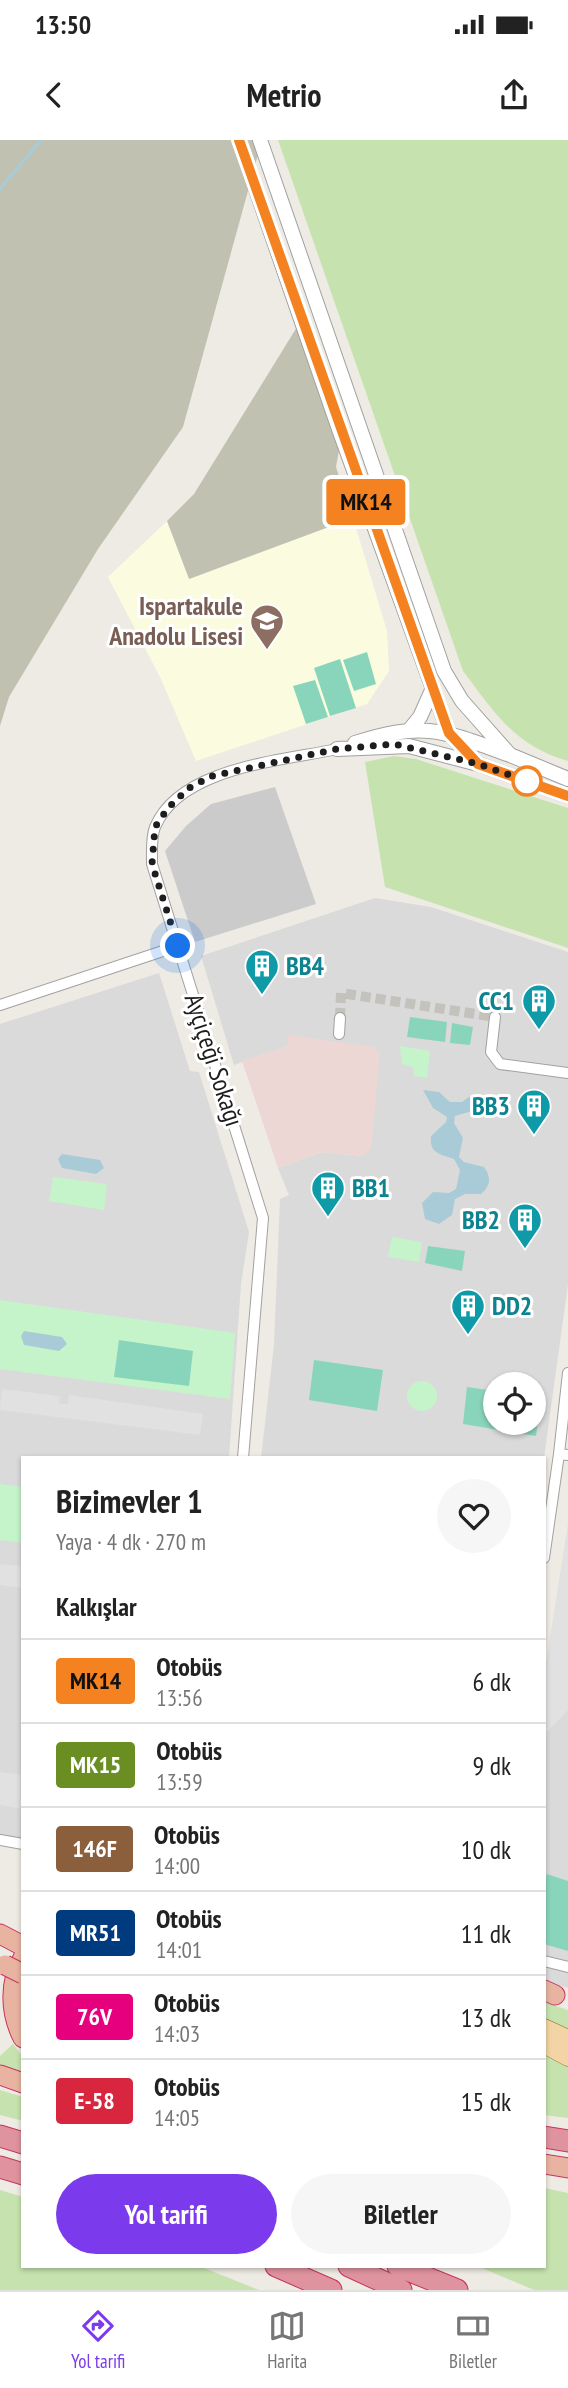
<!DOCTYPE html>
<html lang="tr">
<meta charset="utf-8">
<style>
:root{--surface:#fff;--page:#f6f6f6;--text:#222;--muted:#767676;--line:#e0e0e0;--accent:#7c3aed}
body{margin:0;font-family:"PT Sans Narrow",sans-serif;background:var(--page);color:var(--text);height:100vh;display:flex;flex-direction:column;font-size:26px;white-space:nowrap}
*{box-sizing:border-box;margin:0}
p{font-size:23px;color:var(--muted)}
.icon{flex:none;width:38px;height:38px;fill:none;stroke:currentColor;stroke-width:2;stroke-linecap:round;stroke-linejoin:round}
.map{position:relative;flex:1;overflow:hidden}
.side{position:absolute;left:21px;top:1316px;width:525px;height:812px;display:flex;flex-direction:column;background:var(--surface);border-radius:0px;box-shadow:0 2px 5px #0004}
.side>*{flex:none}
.badge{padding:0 14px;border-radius:5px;font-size:24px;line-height:46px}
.tools{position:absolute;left:483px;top:1232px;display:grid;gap:14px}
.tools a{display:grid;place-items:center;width:63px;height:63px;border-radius:50%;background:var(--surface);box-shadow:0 2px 5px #0004;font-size:35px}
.you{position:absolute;width:35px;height:35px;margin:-18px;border:5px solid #fff;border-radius:50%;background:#1a73e8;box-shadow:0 0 0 10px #1a73e833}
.map>.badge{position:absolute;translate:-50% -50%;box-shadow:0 0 0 4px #fff}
h2{padding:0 35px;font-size:26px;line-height:63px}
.round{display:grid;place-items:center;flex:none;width:74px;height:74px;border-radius:37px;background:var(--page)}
.overview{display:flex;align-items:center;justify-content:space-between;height:119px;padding:0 35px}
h1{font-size:33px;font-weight:700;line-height:52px}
.button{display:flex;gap:14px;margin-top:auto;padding:14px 35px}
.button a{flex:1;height:80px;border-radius:42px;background:var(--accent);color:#fff;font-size:28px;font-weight:700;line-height:80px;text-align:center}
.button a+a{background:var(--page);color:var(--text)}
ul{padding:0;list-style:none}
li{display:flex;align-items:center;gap:21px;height:84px;padding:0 35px;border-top:2px solid var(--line)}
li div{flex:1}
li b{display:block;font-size:26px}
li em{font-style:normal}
li .badge{min-width:77px;font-weight:700;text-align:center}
.status{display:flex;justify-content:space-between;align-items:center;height:49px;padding:0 35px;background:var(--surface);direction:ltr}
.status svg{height:19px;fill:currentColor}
header{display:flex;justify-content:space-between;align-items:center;height:91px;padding:0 35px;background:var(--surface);font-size:32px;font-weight:700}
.tab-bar{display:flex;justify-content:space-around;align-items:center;height:98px;border-top:2px solid var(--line);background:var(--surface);font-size:19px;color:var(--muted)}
.tab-bar a{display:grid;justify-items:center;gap:4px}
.tab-bar .on{color:var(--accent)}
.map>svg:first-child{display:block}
.residential{fill:#dbdada;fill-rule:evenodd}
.commercial{fill:#edd7d5}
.education{fill:#fbfcdf}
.religious{fill:#cbcbcb}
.construction{fill:#c0c1b1}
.grass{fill:#c6e3af}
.park{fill:#c5f4cb}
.pitch{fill:#89d5bb}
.parking{fill:#e1e1e1}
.water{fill:#a9cbd7}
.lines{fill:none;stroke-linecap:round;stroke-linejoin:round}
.stream{stroke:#a9cbd7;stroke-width:3.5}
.minor-tunnel{stroke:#c4c2bc;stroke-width:10;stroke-dasharray:10 5;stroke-linecap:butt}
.minor-casing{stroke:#a1a1a1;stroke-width:12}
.tertiary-casing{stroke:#a1a1a1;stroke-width:16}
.primary-casing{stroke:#89650e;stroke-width:19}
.trunk-casing{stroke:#c83461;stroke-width:21}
.motorway-casing{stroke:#c83461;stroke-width:23}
.minor{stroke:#fff;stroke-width:10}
.tertiary{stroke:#fff;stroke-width:14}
.primary{stroke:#f3d4a4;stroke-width:18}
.trunk{stroke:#e8b4a1;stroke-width:19}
.motorway{stroke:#de939e;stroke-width:21}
.trunk-bridge-casing{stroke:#c83461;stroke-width:21;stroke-linecap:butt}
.trunk-bridge{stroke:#e8b4a1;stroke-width:19}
.line-casing{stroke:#fff;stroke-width:16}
.line{stroke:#f58220;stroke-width:10}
.walk{stroke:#1d1d1d;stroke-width:7;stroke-dasharray:0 12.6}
.stop-dot{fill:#fff;stroke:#f58220;stroke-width:3.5}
.labels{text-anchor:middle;stroke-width:6;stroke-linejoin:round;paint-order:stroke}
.education-label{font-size:26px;font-weight:bold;fill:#785e54;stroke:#fff;text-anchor:end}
.culture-label{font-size:26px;font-weight:bold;fill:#0d838f;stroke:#fff;text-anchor:start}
.street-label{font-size:26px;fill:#1d1d1d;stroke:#fff}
</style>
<div class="status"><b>13:50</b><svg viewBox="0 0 49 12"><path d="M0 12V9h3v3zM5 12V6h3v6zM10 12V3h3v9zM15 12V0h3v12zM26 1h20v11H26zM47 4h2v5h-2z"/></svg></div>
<header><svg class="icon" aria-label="back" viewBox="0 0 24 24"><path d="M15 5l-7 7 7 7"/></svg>Metrio<svg class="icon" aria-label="share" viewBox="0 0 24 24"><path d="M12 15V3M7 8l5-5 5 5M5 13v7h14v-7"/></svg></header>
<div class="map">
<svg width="568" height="2150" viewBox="0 0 568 2150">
<rect width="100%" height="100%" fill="#eeebe4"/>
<path class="residential" d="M375,758L431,767L568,812V1144L544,1318H261L274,1205L280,1059L289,1055L278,1028L322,1012L363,1016L288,896L289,906L234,925L201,816ZM495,1244H534V1283H495Z
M159,833L190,931L199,932L249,1092L241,1144L229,1318H23V1699L0,1695V884Z
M568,1386V1848L544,1841V1537Z"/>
<path class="commercial" d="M288,895L373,907L380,914L371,1008L363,1016L322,1012L278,1028L242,921L288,906Z"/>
<path class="education" d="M353,378L387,491L389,531L367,564L196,621L161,539L108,437L167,381L190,439Z"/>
<path class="religious" d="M275,647L316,764L195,802L165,711L186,686L211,664Z"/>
<path class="construction" d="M0,0H262L183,287L98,409L9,557L0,586Z
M297,187L339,310L336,327L353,378L189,439L167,381L194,354Z"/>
<path class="grass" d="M278,0H568V621C515,606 494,572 463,531Z
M394,616L416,619L568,668V808L385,747L365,622Z
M544,1862L568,1870V1894L544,1883Z
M13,1904L23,1917V1933L0,1925V1916Z
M544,1913L568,1925V1978L544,1975Z
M0,1950L23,1957V1981L0,1975Z
M544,2048L568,2053V2150H534L477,2126H544Z
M0,2050L23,2057V2126H199L259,2150H0Z"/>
<path class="park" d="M400,906L430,911L427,938L414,936L413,927L402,924Z
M53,1037L107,1044L104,1070L49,1061Z
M392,1097L422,1102L419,1122L388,1117Z
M0,1160L235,1193L230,1259L0,1229Z
M407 1256a15 15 0 1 1 30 0a15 15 0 1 1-30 0Z
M0,1344L23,1347V1403L0,1400Z"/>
<path class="pitch" d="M367,512L376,544L354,551L343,520Z
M340,519L356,568L330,576L314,528Z
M315,540L328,577L306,584L293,546Z
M410,877L447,882L445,902L407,897Z
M452,883L473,887L470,905L450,903Z
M428,1106L465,1111L462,1131L425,1123Z
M119,1200L193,1211L189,1246L114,1237Z
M314,1220L383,1230L377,1271L309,1260Z
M467,1247L495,1251V1283H534V1256L541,1257L536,1296L463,1284Z
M547,1734L568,1741V1811L544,1804V1744Z"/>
<path class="parking" d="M2,1249L52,1255L60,1257L59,1264H68L69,1255L203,1274L200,1295L0,1270Z
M568,1385V1570L544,1595V1537Z
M0,1424L23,1426V1448L0,1445Z
M0,1632L23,1635V1669L0,1665Z"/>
<path class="water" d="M423,950L439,952L450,962H462L469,957L483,959L472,971L455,976L454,983L463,998L459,1017L464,1022L484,1027C492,1037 490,1047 481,1054H465L455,1059L452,1075L439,1084L425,1079L422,1063L433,1052L449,1053L456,1049L460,1030L454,1019C441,1014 429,1014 431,996L446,982L447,977L433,968Z
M62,1014L100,1020L104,1028L96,1034L62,1028L58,1019Z
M24,1191L62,1197L67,1204L59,1211L24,1205L21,1196Z"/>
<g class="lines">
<path class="stream" d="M0,49L41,0"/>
<path class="minor-tunnel" d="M340,878L341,853L495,877"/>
<g class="minor-casing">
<path id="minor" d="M0,865L178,806
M495,877L491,912L500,924L568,933
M339,894L340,878
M559,1314L568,1233
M243,1318L263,1078L152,724C152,712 151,697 155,687C180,627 282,621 337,609
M544,1418L559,1314L568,1315
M0,1700L23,1704
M544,1821L568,1827"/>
</g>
<g class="tertiary-casing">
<path id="tertiary" d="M239,0L340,292L449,593L478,624
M260,0L444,531L462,561L510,615L568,639
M411,588L420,577L433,548
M355,603C424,581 442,590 507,614
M337,609L409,606L478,624L568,656"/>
</g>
<g class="primary-casing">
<path id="primary" d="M544,1888L568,1899
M544,1904L568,1917"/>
</g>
<g class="trunk-casing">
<path id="trunk" d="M0,1794L23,1806
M23,1818C9,1843 10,1873 23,1898
M544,1850L555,1855
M0,1935L23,1943
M544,2024L568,2028"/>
</g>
<g class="motorway-casing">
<path id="motorway" d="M0,1996L23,2003
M544,1997L568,2001
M0,2027L23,2034
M276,2126L331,2150
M349,2126L401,2150
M398,2126L457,2150"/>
</g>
<use href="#minor" class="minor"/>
<use href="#tertiary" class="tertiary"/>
<use href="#primary" class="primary"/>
<use href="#trunk" class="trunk"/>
<use href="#motorway" class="motorway"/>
<g class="trunk-bridge-casing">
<path id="trunk-bridge" d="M5,1825L23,1834"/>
</g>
<use href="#trunk-bridge" class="trunk-bridge"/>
</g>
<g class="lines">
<g class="line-casing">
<path id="line" d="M239,0L449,593L478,624L568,656"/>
</g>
<use href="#line" class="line"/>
<path class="walk" d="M178,806L152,724L155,687L168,668L189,648L212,636L337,609L394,604L478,624L527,641"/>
</g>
<defs>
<g id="school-pin" transform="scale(1.75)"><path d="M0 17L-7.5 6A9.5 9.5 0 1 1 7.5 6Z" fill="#8d6e63" stroke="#fff"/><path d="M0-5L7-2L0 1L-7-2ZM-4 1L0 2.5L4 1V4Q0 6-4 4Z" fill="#fff"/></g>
<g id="building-pin" transform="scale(1.75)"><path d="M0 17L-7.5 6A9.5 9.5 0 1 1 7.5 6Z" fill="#0f9aa8" stroke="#fff"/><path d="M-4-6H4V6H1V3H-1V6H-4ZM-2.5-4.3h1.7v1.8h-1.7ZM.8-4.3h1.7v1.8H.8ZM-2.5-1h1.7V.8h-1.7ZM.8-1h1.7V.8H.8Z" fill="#fff"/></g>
</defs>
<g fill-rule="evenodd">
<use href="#school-pin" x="267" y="481"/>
<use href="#building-pin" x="262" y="826"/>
<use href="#building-pin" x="539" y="861"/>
<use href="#building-pin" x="534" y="966"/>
<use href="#building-pin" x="328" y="1048"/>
<use href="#building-pin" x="525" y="1080"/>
<use href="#building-pin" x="468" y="1166"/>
</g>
<circle class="stop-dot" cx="527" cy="641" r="14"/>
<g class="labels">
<g class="education-label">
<text x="243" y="475">Ispartakule<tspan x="243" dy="30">Anadolu Lisesi</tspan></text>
</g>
<g class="culture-label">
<text x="286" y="835">BB4</text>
<text x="514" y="870" text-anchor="end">CC1</text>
<text x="510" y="975" text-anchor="end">BB3</text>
<text x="352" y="1057">BB1</text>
<text x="500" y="1089" text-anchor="end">BB2</text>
<text x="492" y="1175">DD2</text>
</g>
<g class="street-label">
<text transform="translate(214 920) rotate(72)" y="9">Ayçiçeği Sokağı</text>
</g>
</g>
</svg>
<div class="tools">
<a><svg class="icon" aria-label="locate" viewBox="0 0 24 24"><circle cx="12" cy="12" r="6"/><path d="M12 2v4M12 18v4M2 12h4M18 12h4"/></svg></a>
</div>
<div class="you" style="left:178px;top:806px"></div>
<b class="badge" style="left:366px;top:362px;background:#f58220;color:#111">MK14</b>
<section class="side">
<div class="overview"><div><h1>Bizimevler 1</h1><p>Yaya · 4 dk · 270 m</p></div><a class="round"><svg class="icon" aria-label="heart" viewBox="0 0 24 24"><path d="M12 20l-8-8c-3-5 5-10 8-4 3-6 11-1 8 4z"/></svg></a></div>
<h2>Kalkışlar</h2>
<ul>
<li><span class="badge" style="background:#f58220;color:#111">MK14</span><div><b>Otobüs</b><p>13:56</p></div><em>6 dk</em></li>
<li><span class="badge" style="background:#6b8e23;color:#fff">MK15</span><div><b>Otobüs</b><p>13:59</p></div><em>9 dk</em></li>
<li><span class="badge" style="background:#8b5e3c;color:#fff">146F</span><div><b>Otobüs</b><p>14:00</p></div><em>10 dk</em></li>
<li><span class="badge" style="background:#003b80;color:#fff">MR51</span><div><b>Otobüs</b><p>14:01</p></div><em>11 dk</em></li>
<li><span class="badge" style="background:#e6007e;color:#fff">76V</span><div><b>Otobüs</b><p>14:03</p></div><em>13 dk</em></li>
<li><span class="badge" style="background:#d7263d;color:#fff">E-58</span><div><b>Otobüs</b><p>14:05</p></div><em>15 dk</em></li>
</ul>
<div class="button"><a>Yol tarifi</a><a>Biletler</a></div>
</section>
</div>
<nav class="tab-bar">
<a class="on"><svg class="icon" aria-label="directions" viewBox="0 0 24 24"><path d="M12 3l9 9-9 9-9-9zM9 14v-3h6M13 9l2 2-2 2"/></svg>Yol tarifi</a>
<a><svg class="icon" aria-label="map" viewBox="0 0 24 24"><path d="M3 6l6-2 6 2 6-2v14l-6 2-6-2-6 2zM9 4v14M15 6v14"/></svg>Harita</a>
<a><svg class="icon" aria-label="tickets" viewBox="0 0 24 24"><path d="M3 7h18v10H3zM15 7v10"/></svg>Biletler</a>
</nav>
